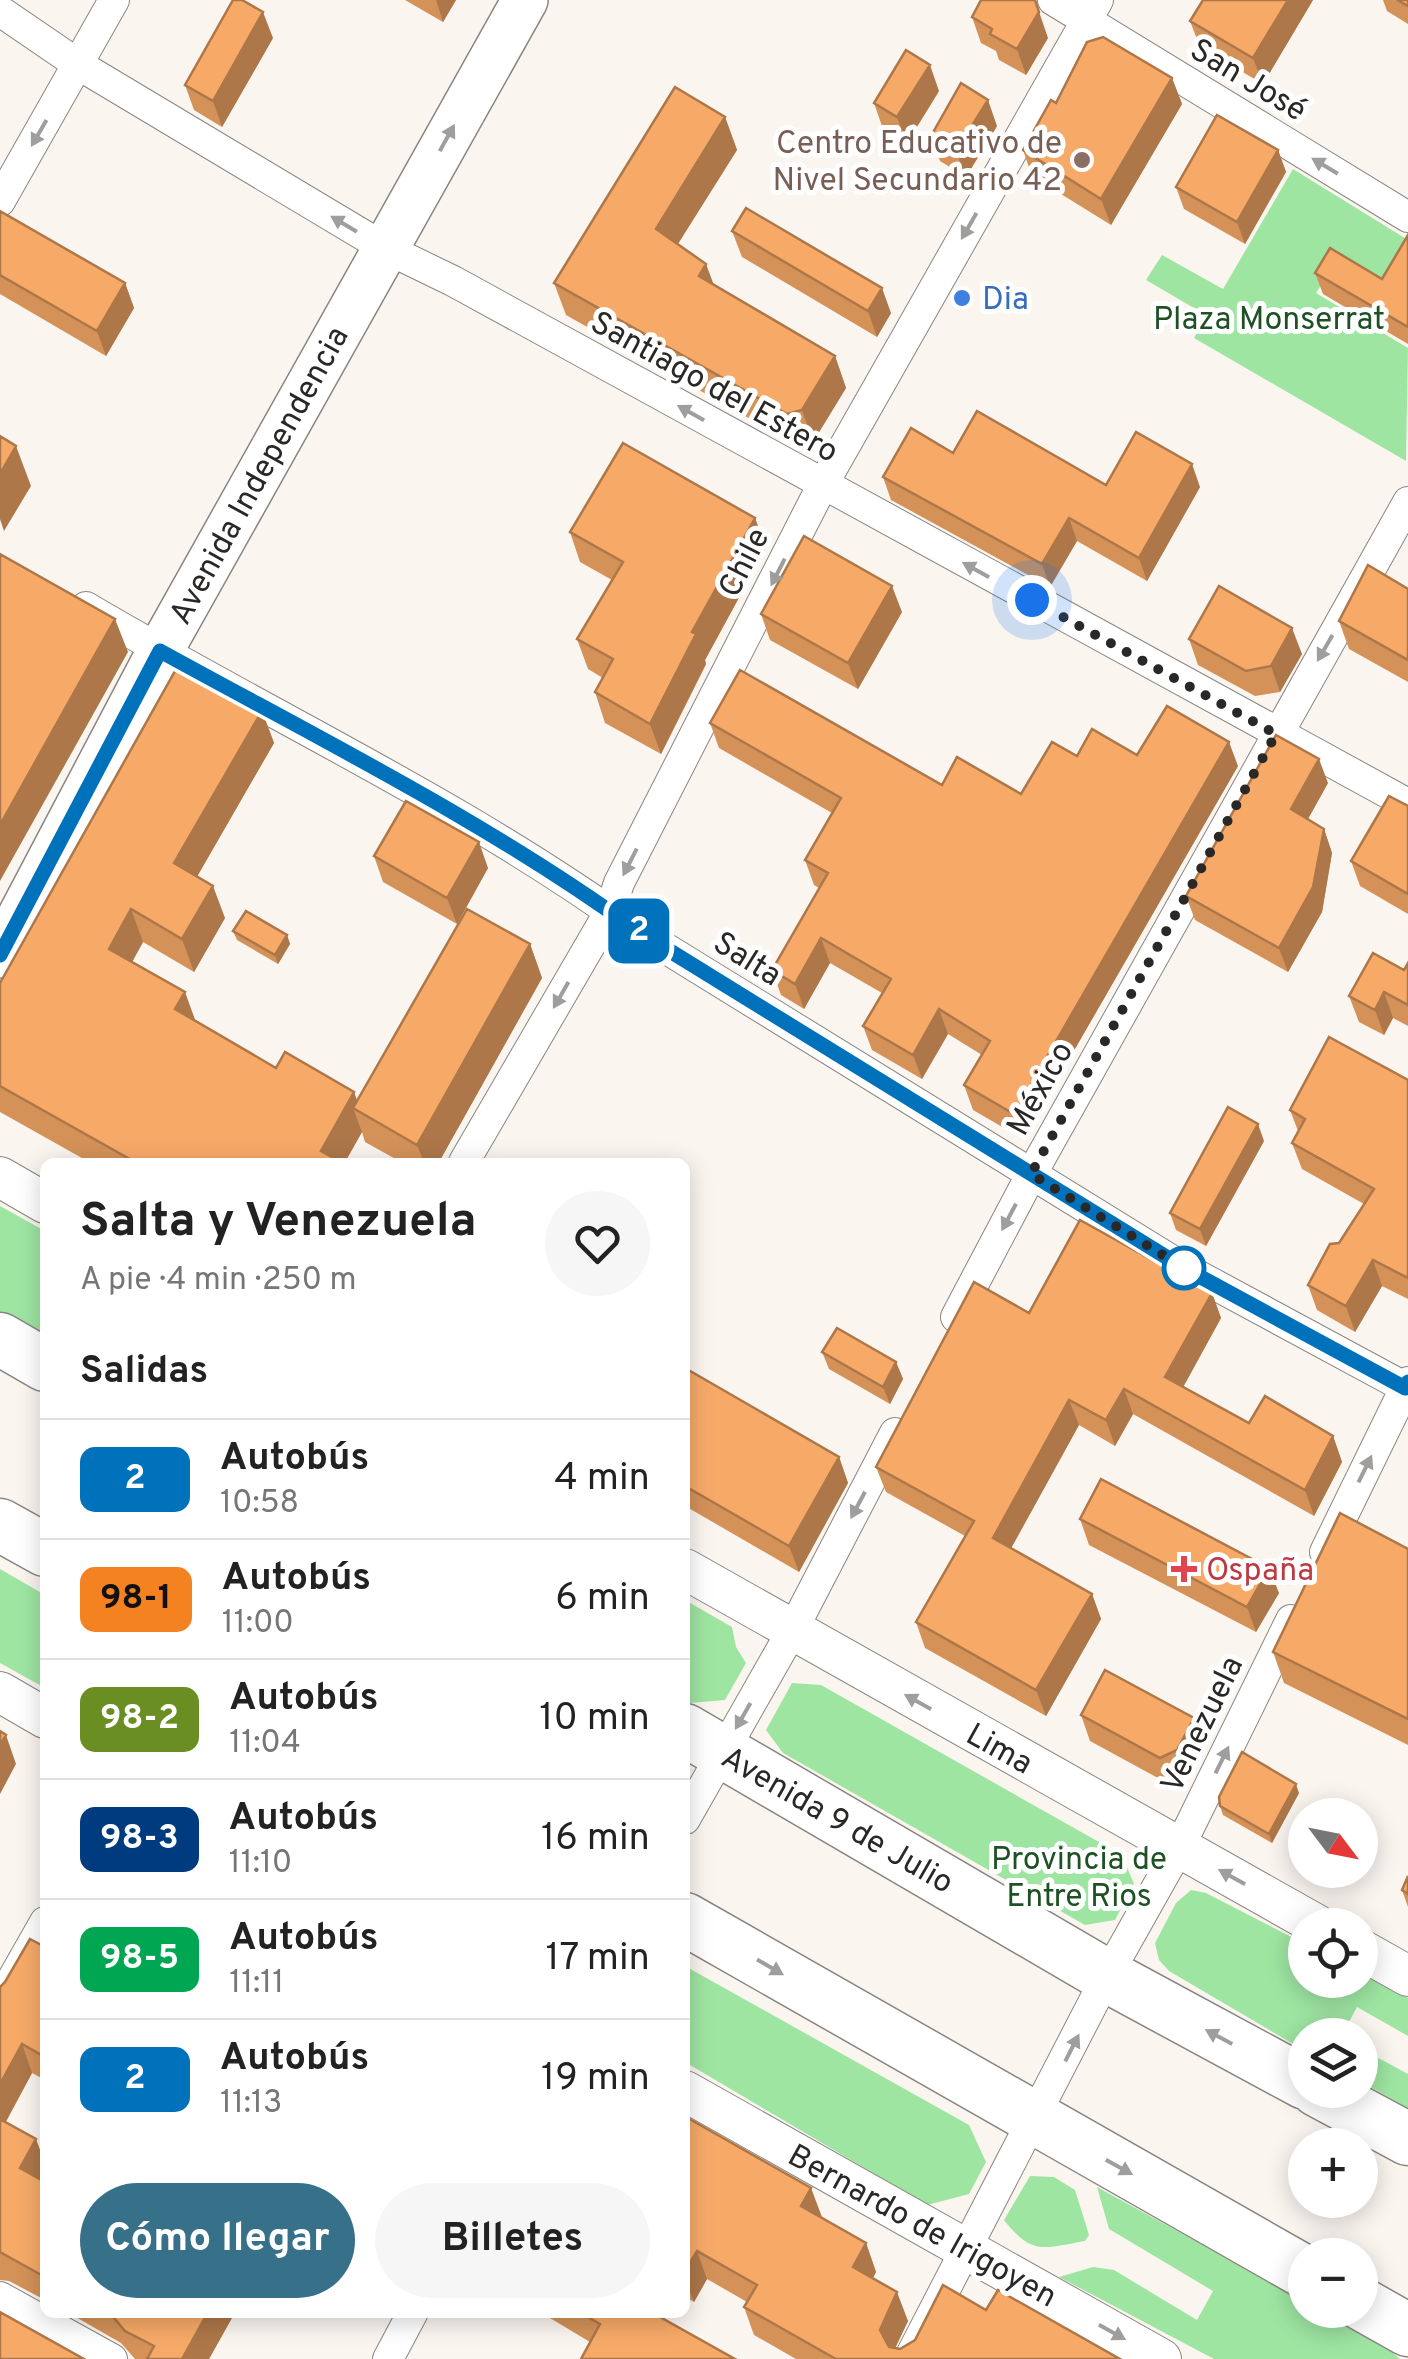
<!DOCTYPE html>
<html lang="es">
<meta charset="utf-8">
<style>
:root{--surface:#fff;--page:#f6f6f6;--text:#222;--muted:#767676;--line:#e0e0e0;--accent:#367089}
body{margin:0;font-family:Overpass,sans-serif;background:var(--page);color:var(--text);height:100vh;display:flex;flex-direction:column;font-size:38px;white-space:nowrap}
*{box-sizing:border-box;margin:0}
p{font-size:32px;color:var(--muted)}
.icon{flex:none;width:55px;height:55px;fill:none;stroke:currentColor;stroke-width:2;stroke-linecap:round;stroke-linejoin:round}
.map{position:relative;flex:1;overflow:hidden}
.panel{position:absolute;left:40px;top:1158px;width:650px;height:1160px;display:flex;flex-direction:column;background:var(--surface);border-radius:15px;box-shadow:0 5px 25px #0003}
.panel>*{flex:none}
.badge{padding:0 20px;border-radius:15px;font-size:35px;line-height:65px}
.needle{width:65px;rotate:122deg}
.tools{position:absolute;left:1288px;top:1798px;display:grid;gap:20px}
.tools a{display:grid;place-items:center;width:90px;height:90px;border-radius:50%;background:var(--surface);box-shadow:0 5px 25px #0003;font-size:50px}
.you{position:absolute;width:50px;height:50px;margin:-25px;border:8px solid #fff;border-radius:50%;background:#1a73e8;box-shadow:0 0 0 15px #1a73e833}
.map>.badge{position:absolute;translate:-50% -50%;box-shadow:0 0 0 5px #fff}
h2{padding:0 40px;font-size:38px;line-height:90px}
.round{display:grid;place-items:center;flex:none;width:105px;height:105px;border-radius:52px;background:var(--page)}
.head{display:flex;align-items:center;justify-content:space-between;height:170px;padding:0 40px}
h1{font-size:48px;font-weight:700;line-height:75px}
.cta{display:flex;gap:20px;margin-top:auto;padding:20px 40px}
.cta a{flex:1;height:115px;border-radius:60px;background:var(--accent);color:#fff;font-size:40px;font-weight:700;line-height:115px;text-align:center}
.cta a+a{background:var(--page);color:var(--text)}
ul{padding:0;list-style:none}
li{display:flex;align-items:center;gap:30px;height:120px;padding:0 40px;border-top:2px solid var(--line)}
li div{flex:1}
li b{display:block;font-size:38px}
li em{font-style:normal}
li .badge{min-width:110px;font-weight:700;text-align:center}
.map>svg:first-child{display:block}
.green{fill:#9ee5a2}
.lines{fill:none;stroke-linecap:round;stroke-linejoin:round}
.street-casing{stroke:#8a8580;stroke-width:32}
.secondary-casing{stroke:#8a8580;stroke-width:42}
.primary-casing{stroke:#8a8580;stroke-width:48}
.highway-casing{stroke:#8a8580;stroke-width:55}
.street{stroke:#fff;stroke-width:30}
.secondary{stroke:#fff;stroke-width:40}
.primary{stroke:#fff;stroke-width:45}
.highway{stroke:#fff;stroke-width:52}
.wall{fill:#d49259}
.shaded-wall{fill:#ad7749}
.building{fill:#f7aa68;stroke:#ad7749;stroke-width:2.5}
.oneway{fill:#9f9e9d}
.line-casing{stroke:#fff;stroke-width:22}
.line{stroke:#0072bc;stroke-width:15}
.walk{stroke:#2a2826;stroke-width:10;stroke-dasharray:0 18}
.education-dot{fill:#8d6e63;stroke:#fff;stroke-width:4}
.shop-dot{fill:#3f7fe0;stroke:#fff;stroke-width:4}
.stop-dot{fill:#fff;stroke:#0072bc;stroke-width:5}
.health-dot{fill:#e0444e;stroke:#fff;stroke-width:4}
.labels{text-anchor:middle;stroke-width:10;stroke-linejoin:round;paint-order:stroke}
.street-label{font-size:32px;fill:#2a2826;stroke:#fff}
.education-label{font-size:32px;fill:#785e54;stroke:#fff;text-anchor:end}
.shop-label{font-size:32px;fill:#366cbe;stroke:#fff;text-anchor:start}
.park-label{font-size:32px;fill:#1e5124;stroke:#fff}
.health-label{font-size:32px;fill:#be3a42;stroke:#fff;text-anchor:start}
</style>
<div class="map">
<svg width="1408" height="2359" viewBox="0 0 1408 2359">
<rect width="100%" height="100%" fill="#fbf5f0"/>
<path class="green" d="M1293,169L1408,240L1392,285L1341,254L1316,293L1408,348L1406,461L1194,338L1206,315L1146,280L1162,255L1223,289Z
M0,1206L45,1231V1337L0,1312Z
M0,1569L45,1595V1688L0,1663Z
M685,1600L732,1627L736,1647L746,1663L725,1700L690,1703L685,1701Z
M792,1683L821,1685L1122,1855L1134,1884L1115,1920L1085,1925L783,1753L766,1730Z
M1191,1890L1206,1893L1305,1944V1980H1360V1973L1408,1998V2036L1357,2007L1342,2035H1305V2051L1169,1971L1159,1960L1155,1943L1176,1903Z
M685,1966L969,2125L986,2162L969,2194L927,2205L685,2062Z
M1360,2048L1408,2074V2108L1360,2081Z
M1030,2176L1054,2177L1075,2190L1089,2235L1085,2241C1044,2248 1032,2256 1004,2220Z
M1097,2187L1305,2301V2310H1322L1387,2348L1400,2359H1214L1059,2277L1093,2267L1114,2270L1197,2320L1213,2291L1109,2229Z"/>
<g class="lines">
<g class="street-casing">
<path id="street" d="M1053,0L1408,217
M0,11L79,65L385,248L453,281L1408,804
M0,201L114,0
M86,607C268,715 464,805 636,930L1184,1268L1408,1389
M464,1162L610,911L619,883L822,486L1098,0
M956,1317L1031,1175L1408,502
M1325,1552L1408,1382
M685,1819L792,1631L895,1433
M0,2001L45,1922
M0,2297L112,2359
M388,2359L413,2312
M909,2359L1107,1976L1179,1848L1291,1620"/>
</g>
<g class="secondary-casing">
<path id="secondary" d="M0,1177L45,1203
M685,1569L1317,1925
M0,1692L45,1718
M1360,1949L1408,1976
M685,2091L1161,2359"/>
</g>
<g class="primary-casing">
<path id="primary" d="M0,955L160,651L525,0"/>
</g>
<g class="highway-casing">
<path id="highway" d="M0,1339L45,1365
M0,1525L45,1550
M685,1730L1107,1976L1305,2083
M685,1919L1305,2272
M1317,2090L1408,2139
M1360,2303L1408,2330"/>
</g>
<use href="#street" class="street"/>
<use href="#secondary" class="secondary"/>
<use href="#primary" class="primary"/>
<use href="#highway" class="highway"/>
</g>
<path class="wall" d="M405,0H456L443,22Z
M1313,0L1263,84L1200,47L1190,21Z
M1383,0H1408V24L1387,11Z
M972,17L1048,38L1026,75L999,60L996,51L981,43Z
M273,38L222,127L194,110L185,85Z
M1172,78L1182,104L1111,225L1032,176L1023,150L1056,103Z
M939,91L907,143L883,129L874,103Z
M725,117L737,150L678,244L714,285L835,356L846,388L813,442L798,446L566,315L554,283Z
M997,126L966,177L940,161L931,136Z
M1278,150L1286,172L1245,244L1184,209L1176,187Z
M0,211L125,283L134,308L106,356L0,294Z
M732,231L891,313L877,337L742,257Z
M1408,235V344L1323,294L1315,273L1382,279Z
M953,453L1106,485L1200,487L1147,581L1077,541L1050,587L891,500L883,477Z
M755,518L766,548L705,660L706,664L661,754L605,723L595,692L603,678L588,669L577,639L612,580L580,562L570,532Z
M1408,589V682L1349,649L1339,621Z
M902,612L858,689L770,640L761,614Z
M1189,639L1302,654L1280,692L1255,696L1198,665Z
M262,711L274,743L197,876L225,918L194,972L143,942L132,962L195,1021L276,1068L354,1092L357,1101L530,944L542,978L439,1162H401L365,1142L362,1132L345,1162H89L0,1112V983Z
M710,723L942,785L1021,794L1077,756L1137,755L1238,766L1023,1139L973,1110L964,1085L982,1055L948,1034L922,1079L872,1050L863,1026L882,993L830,963L804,1009L781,995L772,970L819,888L814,885L805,860L832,813L719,748Z
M1328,783L1308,819L1324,829L1332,853L1322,912L1288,972L1195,920L1186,896Z
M1408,806V914L1360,886L1351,861Z
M374,856L488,868L457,924L383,882Z
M233,931L287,935L290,944L278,964L237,940Z
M1408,963V1026L1393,1018L1384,1035L1359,1022L1349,996L1404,970Z
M1408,1080V1299L1382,1286L1355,1332L1317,1310L1308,1285L1339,1243L1364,1204L1302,1169L1292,1143L1298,1131L1290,1110Z
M1264,1141L1206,1246L1176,1230L1170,1213Z
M1212,1293L1221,1318L1183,1387L1249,1423L1333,1436L1342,1462L1314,1516L1133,1414L1115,1446L1079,1425L1011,1548L1092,1594L1101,1619L1046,1716L925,1648L916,1622L965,1536L886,1492L876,1467L1029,1313Z
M822,1352L896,1362L903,1379L890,1404L829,1369Z
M685,1368L839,1457L848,1483L799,1572L685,1506Z
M1080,1519L1279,1593L1256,1632L1089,1545Z
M1408,1549V1745L1284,1683L1273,1652Z
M1081,1715L1204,1744L1187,1776L1169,1784L1090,1741Z
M1299,1793L1272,1843L1223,1815L1220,1806Z
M1408,1876V1907L1402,1890Z
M45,1947V2080L32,2073L6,2122L41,2180L45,2182V2300L9,2281L0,2280V1987Z
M685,2119L811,2188L821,2218L866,2243L876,2272L873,2278L908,2321L895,2348L900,2349L986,2310L1120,2359H796L754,2335L744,2307L747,2302L707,2279L694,2302L685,2297Z
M67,2312H232L233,2316L209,2359H135L121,2343Z
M540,2312H651L590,2342Z"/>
<path class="shaded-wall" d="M436,0H456L443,22Z
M1035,0L1048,38L1026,75L1017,49Z
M1288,0H1313L1263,84L1253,58Z
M263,12L273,38L222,127L213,101Z
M930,65L939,91L907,143L897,117Z
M1172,78L1182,104L1111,225L1101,199Z
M988,100L997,126L966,177L956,151Z
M725,117L737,150L667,261L656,229Z
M1278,150L1286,172L1245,244L1237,222Z
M706,264L718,296L699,276Z
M125,283L134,308L106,356L97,331Z
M882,288L891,313L877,337L868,311Z
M835,356L846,388L813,442L802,410Z
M16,446L31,486L4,531L0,519V474Z
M1192,464L1200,487L1147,581L1139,558Z
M755,518L766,548L705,660L706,664L661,754L650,724L692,632Z
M1069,518L1077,541L1050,587L1042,564Z
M892,586L902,612L858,689L848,663Z
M115,619L128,652L0,881V825Z
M1292,628L1302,654L1280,692L1271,666Z
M262,711L274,743L186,896L174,863Z
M1229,742L1238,766L1023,1139L1014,1114Z
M1319,759L1328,783L1300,833L1291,809Z
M1324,829L1332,853L1322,912L1288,972L1279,948Z
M479,842L488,868L457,924L447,898Z
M213,886L225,918L194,972L182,939Z
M131,909L143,942L121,982L109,949Z
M287,935L290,944L278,964L275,955Z
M821,938L830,963L804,1009L795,984Z
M530,944L542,978L439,1162H424L417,1145Z
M185,992L197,1025L175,1009Z
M1384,992L1393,1018L1384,1035L1375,1010Z
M939,1009L948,1034L922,1079L913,1055Z
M354,1092L362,1114L353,1108L362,1132L345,1162H325L321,1151Z
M1258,1124L1264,1141L1206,1246L1200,1229Z
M1373,1260L1382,1286L1355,1332L1346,1306Z
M1212,1293L1221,1318L1175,1402L1165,1377Z
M896,1362L903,1379L890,1404L883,1387Z
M1124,1389L1133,1414L1115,1446L1106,1420Z
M1069,1400L1079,1425L1003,1563L993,1538Z
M1333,1436L1342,1462L1314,1516L1305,1490Z
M839,1457L848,1483L799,1572L789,1546Z
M1269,1568L1279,1593L1256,1632L1247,1607Z
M1092,1594L1101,1619L1046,1716L1036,1690Z
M1194,1718L1204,1744L1187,1776L1177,1750Z
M6,1735L16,1764L0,1794V1745Z
M1296,1784L1299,1793L1272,1843L1269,1834Z
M22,2044L32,2073L0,2132V2084Z
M36,2139L45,2163V2172L31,2197L20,2168Z
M811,2188L822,2217L812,2235L801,2206Z
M866,2243L876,2272L863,2295L853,2267Z
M697,2251L707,2279L694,2302L685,2279V2271Z
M897,2292L908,2321L890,2359L880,2330Z
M208,2312H232L233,2316L209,2359H182Z"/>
<path class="building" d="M233,0H242L263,12L213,101L185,85Z
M981,0H1035L1039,12L1017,49L990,34L992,29L972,17Z
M1203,0H1288L1253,58L1190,21Z
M1397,0H1408V6Z
M1103,37L1172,78L1101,199L1023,150L1051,100L1056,103L1087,42Z
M906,50L930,65L897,117L874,103Z
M961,83L988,100L956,151L931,136Z
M675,87L725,117L656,229L706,264L699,276L835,356L802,410L787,414L554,283Z
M1217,115L1278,150L1237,222L1176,187Z
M746,208L882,288L868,311L732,231Z
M0,211L125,283L97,331L0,275Z
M1408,235V327L1315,273L1330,248L1382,279Z
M977,411L1106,485L1136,432L1192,464L1139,558L1069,518L1042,564L883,477L911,428L953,453Z
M0,436L16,446L0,474Z
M623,443L755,518L692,632L696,634L650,724L595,692L613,659L577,639L623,562L570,532Z
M804,536L892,586L848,663L761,614Z
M0,554L115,619L0,825Z
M1368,565L1408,589V660L1339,621Z
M1219,586L1292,628L1271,666L1246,671L1189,639Z
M179,664L262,711L174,863L213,886L182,939L131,909L109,949L185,992L175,1009L276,1068L285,1052L354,1092L321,1151L341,1162H135L0,1086V983Z
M740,670L942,785L957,757L1021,794L1052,742L1077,756L1092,729L1137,755L1167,706L1229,742L1014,1114L964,1085L990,1041L939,1009L913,1055L863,1026L891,979L821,938L795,984L772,970L828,873L805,860L841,798L710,723Z
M1276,735L1319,759L1291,809L1324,829L1313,887L1279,948L1186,896Z
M1389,796L1408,806V894L1351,861Z
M406,801L479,842L447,898L374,856Z
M467,909L530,944L417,1145L353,1108Z
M246,911L287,935L275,955L233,931Z
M1373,953L1404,970L1408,963V1005L1384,992L1375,1010L1349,996Z
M1329,1037L1408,1080V1278L1373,1260L1346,1306L1308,1285L1330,1244L1339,1243L1374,1189L1292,1143L1305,1119L1290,1110Z
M1228,1107L1258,1124L1200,1229L1170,1213Z
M1080,1220L1212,1293L1165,1377L1249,1423L1265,1396L1333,1436L1305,1490L1124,1389L1106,1420L1069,1400L993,1538L1092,1594L1036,1690L916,1622L974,1521L876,1467L974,1282L1029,1313Z
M837,1328L896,1362L883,1387L822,1352Z
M685,1368L839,1457L789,1546L685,1486Z
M1101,1479L1269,1568L1247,1607L1080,1519Z
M1340,1513L1408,1549V1719L1273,1652Z
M1105,1670L1194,1718L1177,1750L1160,1758L1081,1715Z
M0,1731L6,1735L0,1745Z
M1242,1752L1296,1784L1269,1834L1220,1806L1219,1797Z
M1408,1876V1894L1402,1890Z
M30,1939L45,1947V2057L22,2044L0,2084V1987L5,1982Z
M686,2117L811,2188L801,2206L866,2243L853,2267L897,2292L880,2330L889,2347L900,2349L915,2340L943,2285L986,2310L998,2290L1120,2359H836L744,2307L757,2285L697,2251L685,2271V2119Z
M0,2119L36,2139L20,2168L45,2182V2277L0,2252Z
M0,2312L84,2359H0Z
M109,2312H208L182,2359H147L154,2346L125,2331Z
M579,2312H651L735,2359H581L600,2324Z"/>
<defs><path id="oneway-solid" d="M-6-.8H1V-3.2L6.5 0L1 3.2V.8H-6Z" transform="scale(2.5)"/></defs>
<g class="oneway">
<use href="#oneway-solid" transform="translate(39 133) rotate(120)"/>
<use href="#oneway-solid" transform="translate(447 138) rotate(-61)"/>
<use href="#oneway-solid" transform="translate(1325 166) rotate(-149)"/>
<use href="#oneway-solid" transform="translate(344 224) rotate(-149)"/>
<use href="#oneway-solid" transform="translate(969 226) rotate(120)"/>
<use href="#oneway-solid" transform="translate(691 413) rotate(-151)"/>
<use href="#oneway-solid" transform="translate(976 570) rotate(-151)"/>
<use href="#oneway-solid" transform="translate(778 572) rotate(117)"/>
<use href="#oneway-solid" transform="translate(1325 648) rotate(120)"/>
<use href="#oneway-solid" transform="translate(630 862) rotate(117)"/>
<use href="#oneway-solid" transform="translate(561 995) rotate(120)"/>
<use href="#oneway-solid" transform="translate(1009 1217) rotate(118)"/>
<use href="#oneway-solid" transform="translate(1365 1469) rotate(-64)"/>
<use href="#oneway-solid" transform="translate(858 1505) rotate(118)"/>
<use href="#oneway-solid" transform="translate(918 1702) rotate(-151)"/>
<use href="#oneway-solid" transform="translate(743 1716) rotate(120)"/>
<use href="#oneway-solid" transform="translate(1222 1760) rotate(-64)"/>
<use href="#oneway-solid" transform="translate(1232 1877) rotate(-151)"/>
<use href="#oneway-solid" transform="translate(770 1967) rotate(30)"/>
<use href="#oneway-solid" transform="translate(1219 2037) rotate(-152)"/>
<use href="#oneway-solid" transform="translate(1072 2048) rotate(-63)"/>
<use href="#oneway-solid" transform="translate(1119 2167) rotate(29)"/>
<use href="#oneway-solid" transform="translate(1112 2332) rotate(29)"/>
</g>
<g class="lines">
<g class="line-casing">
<path id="line" d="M0,955L160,651C320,739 487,822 636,930L1184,1268L1405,1388L1408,1382"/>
</g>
<use href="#line" class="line"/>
<path class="walk" d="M1032,600L1276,734L1031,1174L1184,1268"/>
</g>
<circle class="education-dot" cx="1082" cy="160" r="10"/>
<circle class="shop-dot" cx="962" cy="298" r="10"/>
<circle class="stop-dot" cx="1184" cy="1268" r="20"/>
<path class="health-dot" d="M1179 1554h10v10h10v10h-10v10h-10v-10h-10v-10h10z"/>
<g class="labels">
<g class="street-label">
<text transform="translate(1249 79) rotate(31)" y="11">San José</text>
<text transform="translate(715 386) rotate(29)" y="11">Santiago del Estero</text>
<text transform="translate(258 475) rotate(-61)" y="11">Avenida Independencia</text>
<text transform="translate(743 562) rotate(-63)" y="11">Chile</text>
<text transform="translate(748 958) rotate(32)" y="11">Salta</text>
<text transform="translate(1039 1088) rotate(-61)" y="11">México</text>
<text transform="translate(1201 1724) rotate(-64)" y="11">Venezuela</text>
<text transform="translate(1000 1748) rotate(29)" y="11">Lima</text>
<text transform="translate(838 1819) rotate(30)" y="11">Avenida 9 de Julio</text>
<text transform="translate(923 2225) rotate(29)" y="11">Bernardo de Irigoyen</text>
</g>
<g class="education-label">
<text x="1062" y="153">Centro Educativo de<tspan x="1062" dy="37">Nivel Secundario 42</tspan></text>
</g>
<g class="shop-label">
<text x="982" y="309">Dia</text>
</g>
<g class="park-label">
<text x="1269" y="329">Plaza Monserrat</text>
<text x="1079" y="1869">Provincia de<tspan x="1079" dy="37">Entre Rios</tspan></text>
</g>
<g class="health-label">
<text x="1206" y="1580">Ospaña</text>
</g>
</g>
</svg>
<div class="tools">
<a><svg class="needle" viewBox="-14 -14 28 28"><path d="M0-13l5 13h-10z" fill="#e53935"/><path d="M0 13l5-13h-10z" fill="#767676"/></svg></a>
<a><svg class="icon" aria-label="locate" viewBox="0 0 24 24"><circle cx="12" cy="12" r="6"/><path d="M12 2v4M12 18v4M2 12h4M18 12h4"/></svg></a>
<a><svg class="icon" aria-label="layers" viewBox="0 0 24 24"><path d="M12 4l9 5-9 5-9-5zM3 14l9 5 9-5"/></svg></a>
<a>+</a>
<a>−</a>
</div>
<div class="you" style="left:1032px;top:600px"></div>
<b class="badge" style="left:639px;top:931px;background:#0072bc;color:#fff">2</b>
<section class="panel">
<div class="head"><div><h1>Salta y Venezuela</h1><p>A pie · 4 min · 250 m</p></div><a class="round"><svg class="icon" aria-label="heart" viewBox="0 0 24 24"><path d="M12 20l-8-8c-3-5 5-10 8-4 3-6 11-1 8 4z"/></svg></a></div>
<h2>Salidas</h2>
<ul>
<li><span class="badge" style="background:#0072bc;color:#fff">2</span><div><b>Autobús</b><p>10:58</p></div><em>4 min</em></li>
<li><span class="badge" style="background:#f58220;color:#111">98-1</span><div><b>Autobús</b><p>11:00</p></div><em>6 min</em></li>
<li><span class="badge" style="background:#6b8e23;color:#fff">98-2</span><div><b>Autobús</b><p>11:04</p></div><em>10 min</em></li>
<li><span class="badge" style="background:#003b80;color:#fff">98-3</span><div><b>Autobús</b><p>11:10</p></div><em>16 min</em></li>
<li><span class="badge" style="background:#00a651;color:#fff">98-5</span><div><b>Autobús</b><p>11:11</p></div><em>17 min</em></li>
<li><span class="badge" style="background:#0072bc;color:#fff">2</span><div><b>Autobús</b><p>11:13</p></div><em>19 min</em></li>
</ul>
<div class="cta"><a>Cómo llegar</a><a>Billetes</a></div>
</section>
</div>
